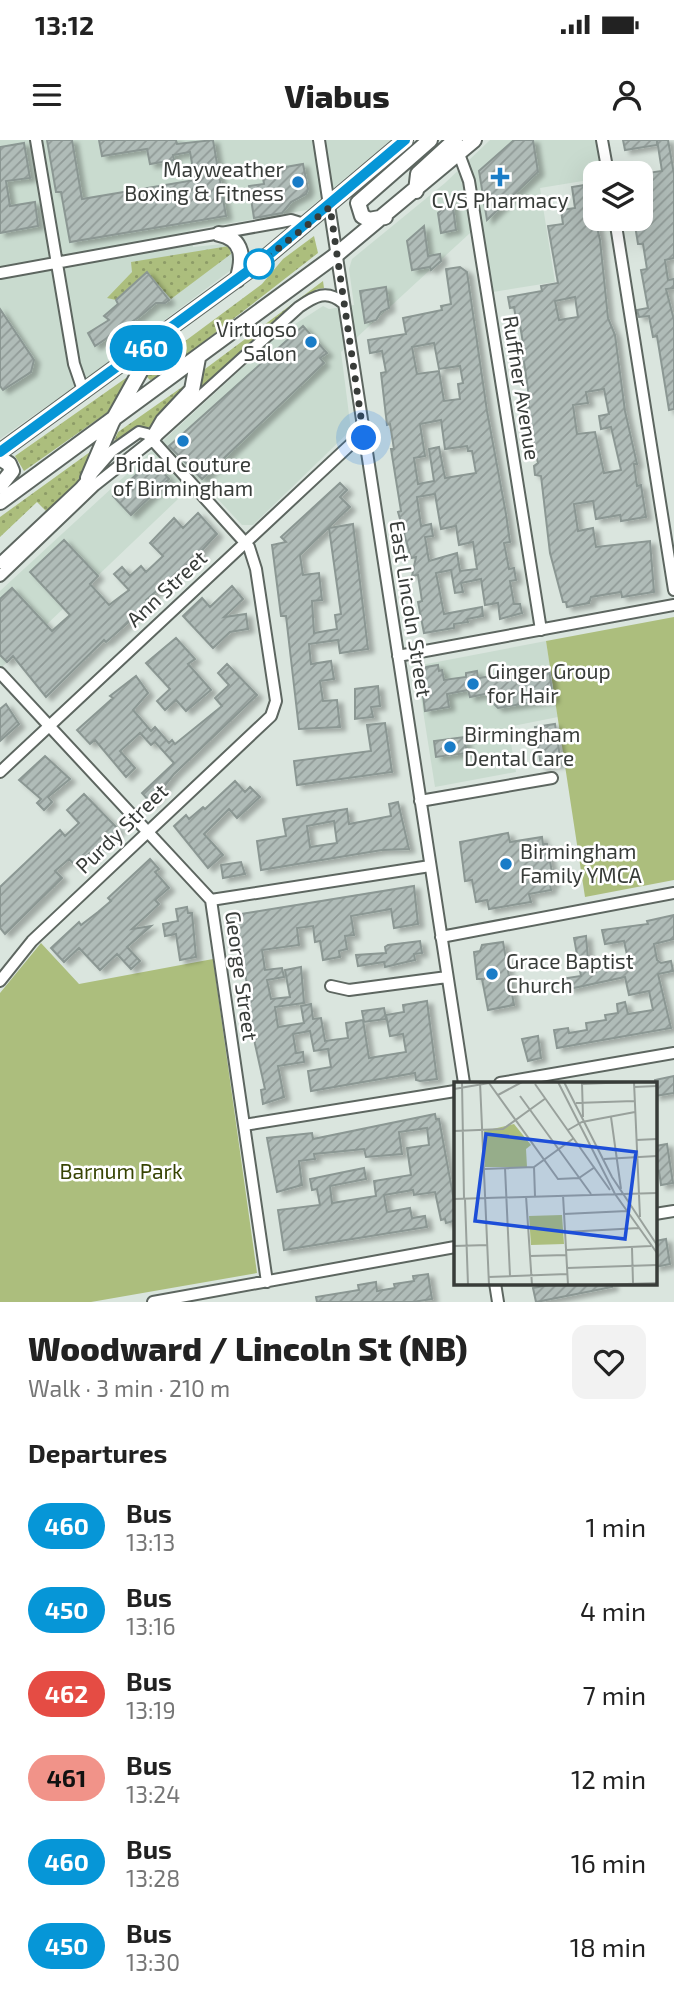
<!DOCTYPE html>
<meta charset="utf-8">
<style>
:root{--surface:#fff;--page:#f2f2f2;--text:#222;--muted:#767676}
body{margin:0;font-family:"Exo 2",sans-serif;background:var(--page);color:var(--text);height:100vh;display:flex;flex-direction:column;font-size:26px;white-space:nowrap}
*{box-sizing:border-box;margin:0}
p{font-size:23px;color:var(--muted)}
.icon{flex:none;width:38px;height:38px;fill:none;stroke:currentColor;stroke-width:2;stroke-linecap:round;stroke-linejoin:round}
.map{position:relative;height:1162px;overflow:hidden}
.panel{display:flex;flex-direction:column;background:var(--surface);flex:1}
.panel>*{flex:none}
.badge{padding:0 14px;border-radius:23px;font-size:24px;line-height:46px}
.controls{position:absolute;left:583px;top:21px;display:grid;gap:14px}
.controls a{display:grid;place-items:center;width:70px;height:70px;border-radius:14px;background:var(--surface);box-shadow:0 7px 28px #0002;font-size:35px}
.you{position:absolute;width:35px;height:35px;margin:-18px;border:5px solid #fff;border-radius:50%;background:#1a73e8;box-shadow:0 0 0 10px #1a73e833}
.map>.badge{position:absolute;translate:-50% -50%;box-shadow:0 0 0 4px #fff}
h2{padding:0 28px;font-size:26px;line-height:63px}
.round{display:grid;place-items:center;flex:none;width:74px;height:74px;border-radius:14px;background:var(--page)}
.overview{display:flex;align-items:center;justify-content:space-between;height:119px;padding:0 28px}
h1{font-size:33px;font-weight:800;line-height:52px}
ul{padding:0;list-style:none}
li{display:flex;align-items:center;gap:21px;height:84px;padding:0 28px}
li div{flex:1}
li b{display:block;font-size:26px}
li em{font-style:normal}
li .badge{min-width:77px;font-weight:700;text-align:center}
.status{display:flex;justify-content:space-between;align-items:center;height:49px;padding:0 35px;background:var(--surface);direction:ltr}
.status svg{height:19px;fill:currentColor}
header{display:flex;justify-content:space-between;align-items:center;height:91px;padding:0 28px;background:var(--surface);font-size:32px;font-weight:800}
.map>svg:first-child{display:block}
.built{fill:#c9dbcf}
.grass{fill:url(#grass-dots)}
.park{fill:#acbe7d}
.building{fill:url(#building-hatch);stroke:#8b9793;stroke-width:2;fill-rule:evenodd;filter:url(#shadow)}
.lines{fill:none;stroke-linecap:round;stroke-linejoin:round}
.minor-casing{stroke:#5d6660;stroke-width:14}
.major-casing{stroke:#5d6660;stroke-width:18}
.minor{stroke:#fff;stroke-width:10}
.major{stroke:#fff;stroke-width:14}
.line-casing{stroke:#fff;stroke-width:16}
.line{stroke:#0696d7;stroke-width:10}
.walk{stroke:#383c39;stroke-width:7;stroke-dasharray:0 12.6}
.poi-dot{fill:#197cc7;stroke:#fff;stroke-width:2.5}
.stop-dot{fill:#fff;stroke:#0696d7;stroke-width:3.5}
.labels{text-anchor:middle;stroke-width:5;stroke-linejoin:round;paint-order:stroke}
.poi-label{font-size:21px;fill:#383c39;stroke:#fff;text-anchor:start}
.street-label{font-size:21px;fill:#383c39;stroke:#fff}
.park-label{font-size:21px;fill:#374403;stroke:#fff}
.inset-road{fill:none;stroke:#99a19c;stroke-width:2}
.view{fill:#1d4ed8;fill-opacity:0.15;stroke:#1d4ed8;stroke-width:3.5}
.inset-edge{fill:none;stroke:#383c39;stroke-width:3.5}
</style>
<div class="status"><b>13:12</b><svg viewBox="0 0 49 12"><path d="M0 12V9h3v3zM5 12V6h3v6zM10 12V3h3v9zM15 12V0h3v12zM26 1h20v11H26zM47 4h2v5h-2z"/></svg></div>
<header><svg class="icon" aria-label="menu" viewBox="0 0 24 24"><path d="M4 6h16M4 12h16M4 18h16"/></svg>Viabus<svg class="icon" aria-label="person" viewBox="0 0 24 24"><circle cx="12" cy="8" r="4"/><path d="M4 21q1-7 8-7t8 7"/></svg></header>
<div class="map">
<svg width="674" height="1162" viewBox="0 0 674 1162">
<defs>
<pattern id="grass-dots" width="8" height="8" patternUnits="userSpaceOnUse" patternTransform="scale(1.75)"><rect width="8" height="8" fill="#acbe7d"/><path d="M2 2h.1M6 6h.1" fill="none" stroke="#8d9c67" stroke-width="1.8" stroke-linecap="round"/></pattern>
<pattern id="building-hatch" width="6" height="6" patternUnits="userSpaceOnUse" patternTransform="scale(1.75)"><rect width="6" height="6" fill="#b0bcb8"/><path d="M-1 1l2-2M0 6l6-6M5 7l2-2" fill="none" stroke="#909a97"/></pattern>
<filter id="shadow"><feDropShadow dx="5.5" dy="3.5" stdDeviation="2" flood-color="#0004"/></filter>
</defs>
<rect width="100%" height="100%" fill="#dae5de"/>
<path class="built" d="M0,0H391L307,70L190,90L193,107L232,103L235,127L101,228L0,299Z
M490,0H596L601,33H595V39L540,48L555,142L493,152L482,82L341,212L351,290L253,385H242L199,339L0,529V451L278,195L323,166L329,169L354,165L349,129L352,119L445,43Z
M546,501L558,577L508,587L516,632L435,647L416,526Z"/>
<path class="grass" d="M314,96L318,113L157,238L150,240L147,237V232L161,219L262,144L283,119Z
M229,106L231,114L171,159L147,132L116,160L107,158L132,132L131,122Z
M323,141L324,148L317,149L283,174L198,250L201,232Z
M126,238L129,239L115,267L24,331L15,316Z
M185,245V251L151,287H137L114,301L118,292Z
M90,312H93L76,344L47,372L37,362L0,397V377Z"/>
<path class="park" d="M674,477V740L585,757L546,501Z
M41,803L79,844L213,819L257,1133L91,1162H0V853Z"/>
<path class="building" d="M47,0H72L82,59L195,40L190,12L173,15L174,20L150,24L147,9L102,16L99,0H176L177,4L213,0L226,76L70,102L61,52H56Z
M514,0H533L538,32L487,80L479,31Z
M623,0H657V5L625,10Z
M657,0H668L674,34V118L665,120L668,140L674,139V148L666,149L674,180V269L669,270L657,196L653,197L649,176L639,177L637,170L648,168L641,130L647,129L643,104H638L634,79H640V34L662,31Z
M24,3L30,38L6,41L10,66L35,62L38,86L0,93V7Z
M303,24L308,49L306,54L291,62L282,73L254,78L249,46L264,44L262,31Z
M585,45L592,84L596,83L600,100L608,178L615,195L625,271L637,324H634L637,346L641,345L646,377L621,381L620,375L596,379L593,361L574,364L578,391L593,388L596,407L650,401L654,452L622,457L621,452L591,457L589,463L567,467L566,462H563L550,413L541,336L535,335L534,326L538,323L526,267H529L528,249L524,222L518,223L516,210L524,209L520,185H517L514,167L510,168L508,157L542,151L541,146L558,143L548,86L563,84L561,70L575,68L572,47ZM575,157L578,177L559,180L555,161ZM604,249L609,274L599,276L601,289L611,287L621,330L604,333L595,292L577,294L573,265L588,263L586,252Z
M452,60L456,90L441,93L438,73Z
M424,86L428,116L440,114L441,121L431,130L430,127L412,130L407,101Z
M460,127L467,132L487,271L506,374L510,402L504,403L509,429L514,428L516,440L510,441L514,464H520L522,473L500,479L498,463L485,465L481,439L461,443L463,452L455,453L451,430L436,433L444,474L482,467L483,476L467,479L468,482L454,484V488L424,493L418,462L422,461L418,435L412,436L416,417L411,418L398,372L401,371L391,309H394L390,284L387,285L381,233L386,232L382,211L370,213L368,200L406,194L403,178L442,170L441,166L451,164L446,129ZM434,203L439,229L460,226L463,243L458,244L460,259L444,261L439,231L417,234L412,207ZM441,280L445,309L467,306L468,311H472L476,333L445,338L439,307L429,309L434,341L418,344L414,318L425,316L420,284ZM435,354L441,389L456,386L459,405L473,402L477,429L460,431L457,413L429,421L425,397L433,396L431,384L421,386L417,357Z
M147,132L169,160L165,163H156L139,177L95,206L88,193L109,180L104,176L118,164L116,160Z
M386,147L389,168L381,172L376,180L365,183L360,151Z
M0,169L34,220L31,232L3,250L0,246Z
M303,186L327,213L320,218L324,223L202,339L169,306Z
M152,320L169,339L131,375L113,356Z
M340,343L347,350L340,357L350,367L300,415L303,435L319,433L322,460L312,461L314,493L337,489L335,475L341,474L329,388L353,384L368,509L340,513L338,500L309,504L311,524L331,521L334,539L320,541L323,561L337,560L340,587L299,589L286,476H281L272,405L286,402L281,397Z
M198,373L217,394L192,421L146,460L149,464L106,502L104,500L46,557L13,516L7,522L0,515V459L12,448L52,491L70,475L30,432L64,400L98,436L90,444L109,465L129,450L114,434L122,427L130,436L141,426L146,432L163,416L150,403L174,378L183,388Z
M232,446L243,459L224,477L246,474L248,489L230,492L213,508L183,476L202,458L210,467Z
M176,498L195,519L188,524L211,550L186,571L176,560L165,570L157,561L170,549L146,523Z
M227,524L257,555L174,634L151,663L142,653L174,623L155,602L151,605L140,593L120,611L135,628L126,637L95,600L90,604L77,590L113,558L110,556L136,536L148,553L133,570L151,591L155,587L169,603L172,600L175,604L222,566L215,558L229,545L218,533Z
M438,525L439,531L442,530L444,540L466,537V533L477,531L478,538L549,528L553,559L498,568L491,561L490,553L470,557L468,550L447,554L449,567L425,571L420,532L426,527Z
M378,546L380,566L371,567L373,577L355,579V549Z
M6,564L19,584L0,601V569Z
M385,583L392,632L297,645L294,621L371,611L367,585Z
M555,584L561,623L541,626L535,587Z
M464,597L467,613L436,617L434,601Z
M45,616L70,639L48,657L52,662L44,670L37,663L41,659L19,640Z
M235,641L245,652L250,647L260,657L237,678L229,669L204,694L223,715L208,728L174,686L186,675L189,679L203,667L205,669Z
M84,654L119,690L75,725L69,719L55,731L62,738L5,794L0,788V747L60,690L65,696L79,683L67,670Z
M398,662L409,709L382,710L261,730L257,701L286,696L283,679L347,669L349,684L391,676L389,664ZM334,681L337,703L310,707L307,686Z
M508,693L510,702L542,697L543,704H547L554,744H550L551,750L529,754L531,762L489,769L487,760L476,762L472,740L465,741L460,702Z
M150,719L159,729L155,732L169,748L155,760L159,764L132,789L151,786L127,807L140,821L131,829L117,814L100,830L79,808L64,822L51,808L79,782L81,785L98,772L111,761L108,758Z
M241,722L245,734L223,738L221,725Z
M414,746L418,784L394,788L391,769L351,776L354,795L345,796L347,809L339,811L340,817L323,820L320,801L315,802L313,786L297,788L299,805L262,810L265,830L282,828L284,837L267,840L271,859L290,857L285,830L301,827L304,863L275,867L278,887L304,883L301,866L311,864L313,879L321,878L325,901L348,898L346,883L363,880L369,918L406,912L403,894L390,896L386,875L404,872L403,865L427,861L437,939L420,941L416,940L415,933L311,951L308,931L331,927L328,909L314,911L310,891L293,894L296,913L303,912L304,922L278,926L284,957L263,964L261,950L265,949L255,904L245,831L236,793L231,794L228,776Z
M187,767L188,773H192L196,817L180,820L176,794L165,796L163,784L178,781L176,769Z
M674,775V799L654,804L657,820L661,823L671,821L673,831L658,834L671,888L557,908L554,890L568,888L569,893L587,890L586,883L606,880L605,875L618,873L617,864L625,862L628,874L653,870L649,851L629,855L625,837L569,849L567,838L581,836L574,798L586,796L589,831L629,824L624,801L605,804L602,790L648,784L647,781Z
M420,801L422,813L414,814L415,820L385,827L384,822L358,826L356,815L386,813L385,807L388,805Z
M503,802L514,865L488,870L482,839H477L474,812L480,811L482,805Z
M384,868L386,879L364,882L362,871Z
M538,896L541,918L528,921L522,899Z
M674,936V953L655,956V940Z
M435,974L436,979H439L455,1066L454,1081L446,1083L445,1079L441,1080L435,1052L414,1055L413,1050L384,1055L387,1072L410,1068L412,1078L425,1076L427,1087L284,1110L278,1070L320,1065L317,1049L312,1050L310,1039L364,1028L366,1039L330,1046L332,1063L376,1056L374,1041L411,1035L407,1008L429,1005L427,988L399,992L402,1014L366,1017L364,1009L314,1014L315,1019L299,1021L302,1045L277,1052L267,998L312,993L313,999Z
M667,1004L673,1043L661,1045L659,1031L655,1032V1006Z
M666,1099L670,1124L655,1127V1101Z
M428,1134L432,1159L413,1162H317L316,1157L359,1150L358,1145L376,1142L377,1151L395,1148L394,1144L414,1141L413,1136Z
M559,1143H612V1147L536,1162L533,1148Z"/>
<g class="lines">
<g class="minor-casing">
<path id="minor" d="M36,0L74,224L84,253
M319,0L464,943
M602,0L608,33
M459,14L469,41L541,490
M615,79L674,450
M0,133L281,82L291,80L307,85
M0,423L80,348L112,311L139,292L147,294L249,407L256,429L276,561L271,576L32,801L0,841
M0,436L95,345L152,300L299,167C315,156 327,149 343,163
M398,516L674,465
M0,533L211,760L267,1142
M0,632L351,304L364,298
M420,661L552,638
M211,760L430,726
M441,797L674,753
M331,846L349,850L447,837
M500,943L674,913
M244,985L455,951
M655,1074L674,1071
M495,1143L498,1162
M153,1162L455,1107"/>
</g>
<g class="major-casing">
<path id="major" d="M416,51L418,34L455,0
M385,77L369,80L362,76L358,63L430,0
M219,94C244,99 244,119 237,140
M152,300L163,281L192,250L198,218
M0,312L259,123L405,0
M0,318L9,324L12,331L0,346
M88,338L112,282L156,203
M0,362L336,115L474,0"/>
</g>
<use href="#minor" class="minor"/>
<use href="#major" class="major"/>
</g>
<g class="lines">
<g class="line-casing">
<path id="line" d="M0,312L259,123L405,0"/>
</g>
<use href="#line" class="line"/>
<path class="walk" d="M259,124L330,67L364,298"/>
</g>
<g class="poi-dot">
<path d="M496.5 26.5h7v7h7v7h-7v7h-7v-7h-7v-7h7z"/>
<circle cx="298" cy="42" r="7"/>
<circle cx="311" cy="202" r="7"/>
<circle cx="183" cy="301" r="7"/>
<circle cx="473" cy="544" r="7"/>
<circle cx="450" cy="607" r="7"/>
<circle cx="506" cy="724" r="7"/>
<circle cx="492" cy="834" r="7"/>
</g>
<circle class="stop-dot" cx="259" cy="124" r="14"/>
<g class="labels">
<g class="poi-label">
<text x="284" y="37" text-anchor="end">Mayweather<tspan x="284" dy="24">Boxing &amp; Fitness</tspan></text>
<text x="500" y="68" text-anchor="middle">CVS Pharmacy</text>
<text x="297" y="197" text-anchor="end">Virtuoso<tspan x="297" dy="24">Salon</tspan></text>
<text x="183" y="332" text-anchor="middle">Bridal Couture<tspan x="183" dy="24">of Birmingham</tspan></text>
<text x="487" y="539">Ginger Group<tspan x="487" dy="24">for Hair</tspan></text>
<text x="464" y="602">Birmingham<tspan x="464" dy="24">Dental Care</tspan></text>
<text x="520" y="719">Birmingham<tspan x="520" dy="24">Family YMCA</tspan></text>
<text x="506" y="829">Grace Baptist<tspan x="506" dy="24">Church</tspan></text>
</g>
<g class="street-label">
<text transform="translate(521 248) rotate(81)" y="7">Ruffner Avenue</text>
<text transform="translate(167 449) rotate(-43)" y="7">Ann Street</text>
<text transform="translate(410 469) rotate(81)" y="7">East Lincoln Street</text>
<text transform="translate(122 689) rotate(-44)" y="7">Purdy Street</text>
<text transform="translate(241 836) rotate(82)" y="7">George Street</text>
</g>
<g class="park-label">
<text x="121" y="1039">Barnum Park</text>
</g>
</g>
<g transform="translate(454 942)">
<rect width="203" height="203" fill="#dae5de"/>
<path d="M60,42L77,63L72,67L73,85H31L30,49ZM108,133L110,162L77,163L75,134Z" fill="#acbe7d"/>
<path class="inset-road" d="M8,0L10,117M26,0L35,203M104,0L161,112L203,171M110,0L158,95L203,163M180,0L186,135M35,1L104,97L125,96L141,85M128,1L129,35M81,2L156,108M128,2L175,0M180,5L203,4M0,7L35,1M44,13L68,0M66,14L137,112M122,21L180,19M157,35L167,107M114,48L128,40L181,30M0,49L49,47L92,16M182,58L203,57M150,77L203,74M80,85L81,114M51,86L56,194M30,87L80,85L120,56M109,113L114,203M72,114L78,203M0,117L203,111M11,117L14,203M110,132L173,129M111,150L185,146M0,164L34,163M178,166L179,201M112,168L197,164M76,174L112,173M113,186L203,183M34,195L113,192M143,203L203,201"/>
<path class="view" d="M32,52L182,70L171,157L21,139Z"/>
<rect width="203" height="203" class="inset-edge"/>
</g>
</svg>
<div class="controls">
<a><svg class="icon" aria-label="layers" viewBox="0 0 24 24"><path d="M12 4l9 5-9 5-9-5zM3 14l9 5 9-5"/></svg></a>
</div>
<div class="you" style="left:364px;top:298px"></div>
<b class="badge" style="left:146px;top:208px;background:#0696d7;color:#fff">460</b>
</div>
<section class="panel">
<div class="overview"><div><h1>Woodward / Lincoln St (NB)</h1><p>Walk · 3 min · 210 m</p></div><a class="round"><svg class="icon" aria-label="heart" viewBox="0 0 24 24"><path d="M12 20l-8-8c-3-5 5-10 8-4 3-6 11-1 8 4z"/></svg></a></div>
<h2>Departures</h2>
<ul>
<li><span class="badge" style="background:#0696d7;color:#fff">460</span><div><b>Bus</b><p>13:13</p></div><em>1 min</em></li>
<li><span class="badge" style="background:#0696d7;color:#fff">450</span><div><b>Bus</b><p>13:16</p></div><em>4 min</em></li>
<li><span class="badge" style="background:#e54c44;color:#fff">462</span><div><b>Bus</b><p>13:19</p></div><em>7 min</em></li>
<li><span class="badge" style="background:#f19389;color:#111">461</span><div><b>Bus</b><p>13:24</p></div><em>12 min</em></li>
<li><span class="badge" style="background:#0696d7;color:#fff">460</span><div><b>Bus</b><p>13:28</p></div><em>16 min</em></li>
<li><span class="badge" style="background:#0696d7;color:#fff">450</span><div><b>Bus</b><p>13:30</p></div><em>18 min</em></li>
</ul>
</section>
